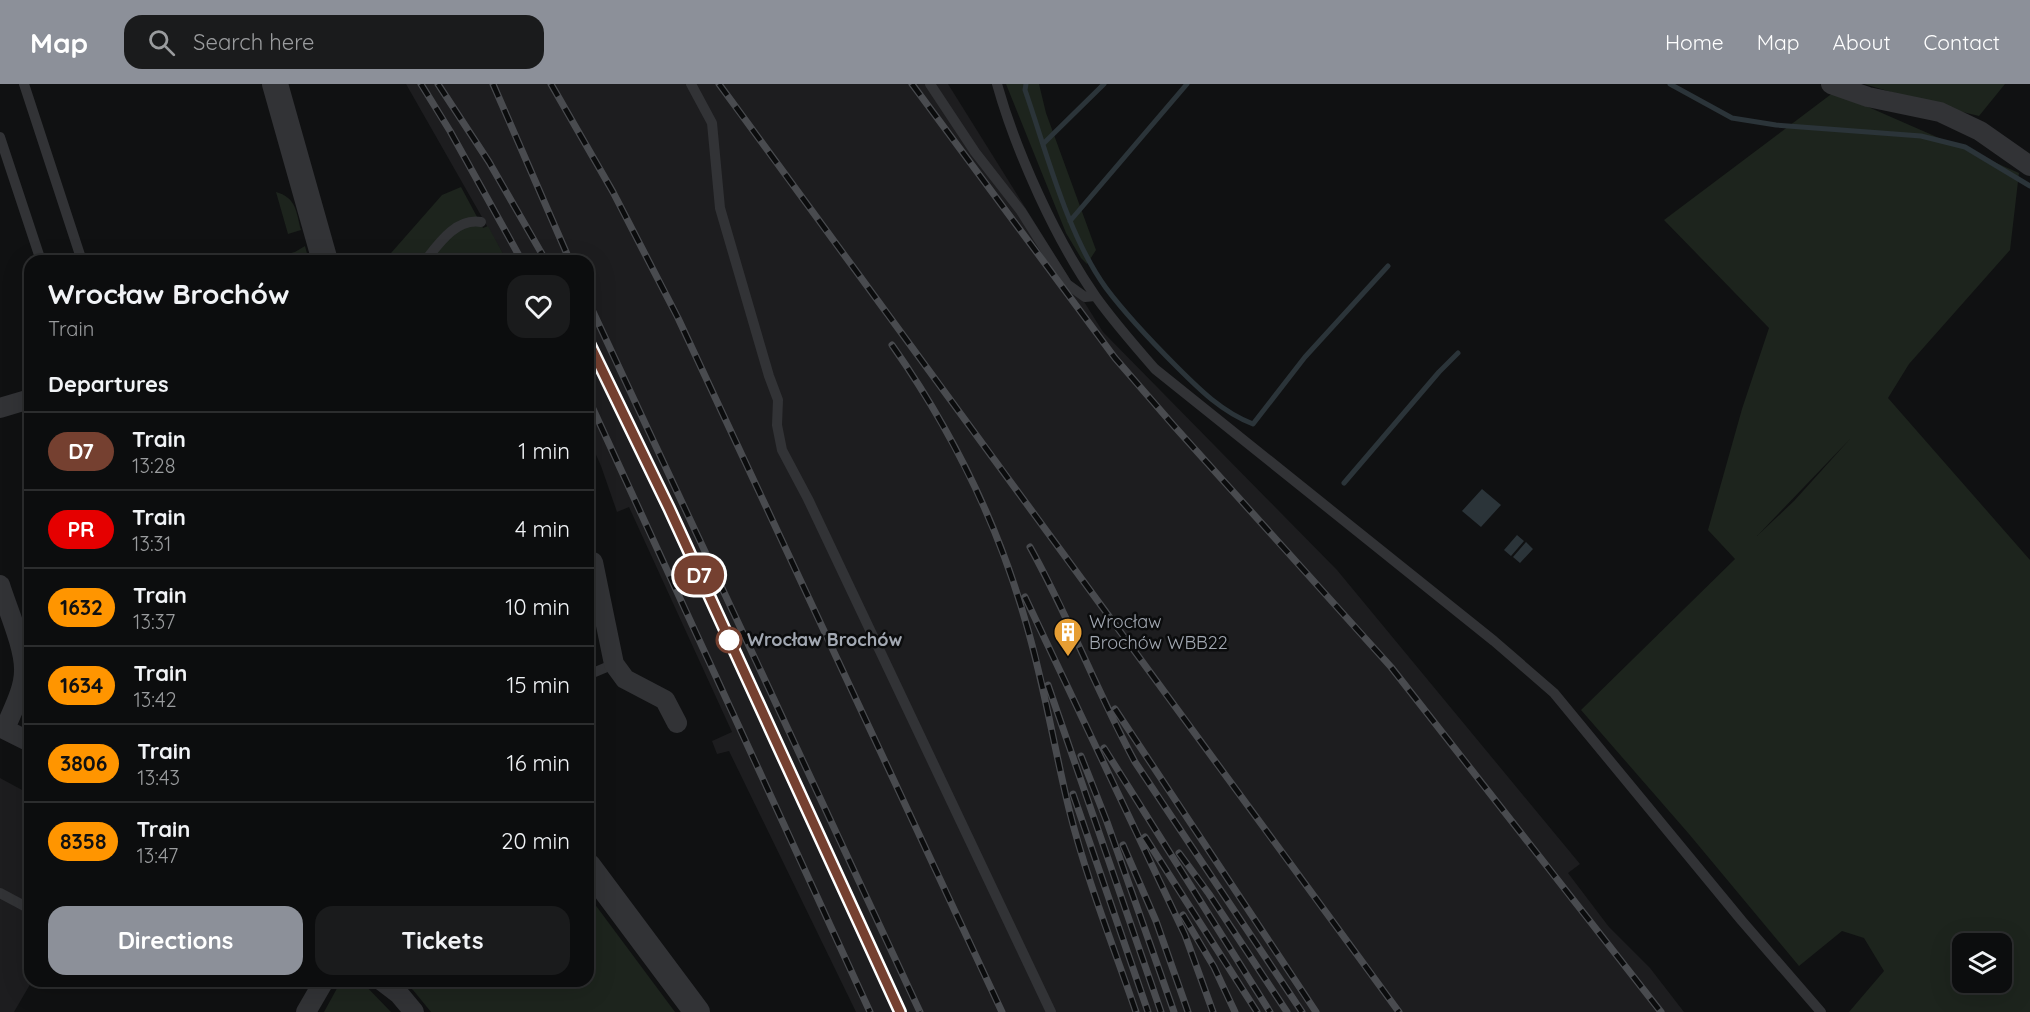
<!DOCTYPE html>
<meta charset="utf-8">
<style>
:root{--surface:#0c0d0e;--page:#1a1b1c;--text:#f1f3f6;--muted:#9a9c9e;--line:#2c2d2e;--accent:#8c9099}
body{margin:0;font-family:Quicksand,sans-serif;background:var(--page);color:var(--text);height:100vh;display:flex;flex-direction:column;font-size:22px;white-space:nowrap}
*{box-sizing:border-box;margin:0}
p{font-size:20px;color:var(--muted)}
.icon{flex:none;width:33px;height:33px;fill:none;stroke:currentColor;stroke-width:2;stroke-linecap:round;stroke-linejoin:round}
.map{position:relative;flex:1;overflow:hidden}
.side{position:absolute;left:24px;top:171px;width:570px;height:732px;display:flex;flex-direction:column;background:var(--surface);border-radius:18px;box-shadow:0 6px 24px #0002,0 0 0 2px var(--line)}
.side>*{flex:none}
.badge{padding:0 12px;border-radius:20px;font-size:21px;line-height:39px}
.tools{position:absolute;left:1952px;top:849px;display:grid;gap:12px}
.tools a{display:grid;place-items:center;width:60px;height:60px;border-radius:12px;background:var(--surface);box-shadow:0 6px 24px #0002,0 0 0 2px var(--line);font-size:30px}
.map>.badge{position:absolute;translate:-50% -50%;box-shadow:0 0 0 3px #fff}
h2{padding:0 24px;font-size:22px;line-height:54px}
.round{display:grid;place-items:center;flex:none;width:63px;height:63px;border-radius:18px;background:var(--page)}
.headline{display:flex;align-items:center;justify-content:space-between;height:102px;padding:0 24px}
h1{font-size:28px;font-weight:700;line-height:45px}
.action{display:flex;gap:12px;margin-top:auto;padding:12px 24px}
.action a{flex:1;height:69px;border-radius:18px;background:var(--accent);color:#fff;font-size:24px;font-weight:700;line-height:69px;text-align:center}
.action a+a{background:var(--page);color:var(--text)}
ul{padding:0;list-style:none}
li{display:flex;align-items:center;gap:18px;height:78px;padding:0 24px;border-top:2px solid var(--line)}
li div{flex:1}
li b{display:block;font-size:22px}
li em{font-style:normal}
li .badge{min-width:66px;font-weight:700;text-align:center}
header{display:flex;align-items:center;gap:36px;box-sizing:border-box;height:84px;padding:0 30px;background:var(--accent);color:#fff}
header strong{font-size:28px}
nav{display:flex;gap:33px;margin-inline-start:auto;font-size:21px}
.search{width:420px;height:54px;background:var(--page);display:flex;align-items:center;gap:15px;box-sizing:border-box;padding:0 21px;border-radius:18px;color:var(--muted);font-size:22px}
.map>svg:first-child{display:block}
.built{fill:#1d1d1f}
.green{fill:#1d241d;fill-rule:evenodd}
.water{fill:#2b3439}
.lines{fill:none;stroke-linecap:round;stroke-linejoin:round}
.stream{stroke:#2b3439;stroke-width:5}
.service{stroke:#323336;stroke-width:10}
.minor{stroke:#323336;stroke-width:20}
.tertiary{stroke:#323336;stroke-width:26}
.rail-casing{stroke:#494b4f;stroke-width:7}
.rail{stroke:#0b0c0d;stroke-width:4.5;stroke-dasharray:14;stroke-linecap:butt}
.line-casing{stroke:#fff;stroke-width:14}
.line{stroke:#754030;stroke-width:9}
.stop-dot{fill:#fff;stroke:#754030;stroke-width:3}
.labels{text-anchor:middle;stroke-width:5;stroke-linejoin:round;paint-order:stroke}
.poi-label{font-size:18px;fill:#a2a8b2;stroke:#0b0c0d;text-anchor:start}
.stop-label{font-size:18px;font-weight:bold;fill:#a2a8b2;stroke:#0b0c0d;text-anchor:start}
</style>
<header>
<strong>Map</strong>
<div class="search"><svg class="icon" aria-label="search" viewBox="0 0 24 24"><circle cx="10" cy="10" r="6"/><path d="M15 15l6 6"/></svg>Search here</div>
<nav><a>Home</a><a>Map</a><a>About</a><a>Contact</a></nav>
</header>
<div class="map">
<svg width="2030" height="928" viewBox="0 0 2030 928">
<rect width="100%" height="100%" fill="#101112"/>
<path class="built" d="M406,0H948L1103,248L1337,486L1580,780L1568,789L1609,843L1650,884L1684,928H856L729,667L717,670L712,657L732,648L629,423L617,428L601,382L588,353V177H507Z
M0,694L24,707L30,696V897H32L14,928H0Z"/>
<path class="green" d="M1006,0H1039L1046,29L1096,166L1087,180L1081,174L1066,149Z
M1864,0H2005L1979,32L1942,23Z
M1834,8L2019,89L2010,166L1909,280L1888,314L2030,476V928H1849L1884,887L1864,854L1842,847L1799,882L1689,750L1581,626L1735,475L1708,446L1742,325L1769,244L1664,136ZM1850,355L1794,417L1757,452ZM1962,860H2001V898H1962Z
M461,103L483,144L488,142L507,177H384L442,111Z
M276,108C297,114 296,128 301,146L288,150Z
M305,162L309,177H278L279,172L295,168Z
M588,811L675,928H431L413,906L401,897H588Z
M341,897H361L391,928H324Z"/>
<path class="water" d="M1482,405L1501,421L1481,443L1462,427Z
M1517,451L1524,457L1511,472L1504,466Z
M1526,458L1533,465L1520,479L1513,473Z"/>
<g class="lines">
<path class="stream" d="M1026,0L1025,6C1047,69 1067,150 1106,204C1127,232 1152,258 1177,283C1200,306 1222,328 1253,340L1305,273L1388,182
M1670,0L1732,34L1776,41L1921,52L1965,63L2030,102
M1043,60L1104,0
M1070,137L1187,0
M1344,399L1439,288L1458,269"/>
<path class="service" d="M24,0L82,177
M691,0L712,39L720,124L769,292L778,316L777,341L782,366L808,415L1051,928
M930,0L975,68L1021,127L1067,200L1085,213L1095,212
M997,0C1016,68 1056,156 1096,213C1114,238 1134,261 1155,285L1494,557L1554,609L1742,837L1821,928
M0,53L41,177
M425,177C439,159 456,134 481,138
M588,591L614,580
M0,809L30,825
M148,897L150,898"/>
<path class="minor" d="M1831,0L1868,13L1940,28L1980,47L2030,82
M0,324L30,315
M593,478L614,580L625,595L665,616L677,639
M0,501C7,524 25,564 24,587C24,606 12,627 5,645
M0,643L30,658
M382,897L399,910L414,928
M306,928L324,897"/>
<path class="tertiary" d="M275,0L325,177
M588,782L697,928"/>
<g class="rail-casing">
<path id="rail" d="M421,0L450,47L522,177
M438,0L489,78L546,177
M493,0L570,177
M551,0L613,108L678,234L1002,928
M719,0L1399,928
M912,0L1115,274L1174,342L1391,583L1661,928
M588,217L920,928
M588,257L669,424L900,928
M892,261C951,345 998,440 1026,539C1044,600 1054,663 1069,725C1086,794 1113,861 1136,928
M588,314L870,928
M1030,463C1069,533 1097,608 1135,678L1302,928
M1025,513L1185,851L1213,928
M1048,601L1161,928
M1115,625L1316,928
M1104,664L1270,928
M1081,672L1107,738L1174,928
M1073,710L1148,928
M1145,753L1257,928
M1123,761L1156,837L1188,928
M1179,769L1209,810L1287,928
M1183,831L1214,883L1235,928"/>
</g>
<use href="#rail" class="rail"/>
</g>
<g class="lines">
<g class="line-casing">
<path id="line" d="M588,257L669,424L900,928"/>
</g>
<use href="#line" class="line"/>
</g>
<defs>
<g id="building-pin" transform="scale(1.5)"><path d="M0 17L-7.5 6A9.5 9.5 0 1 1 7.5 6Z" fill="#e69e34" stroke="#0b0c0d"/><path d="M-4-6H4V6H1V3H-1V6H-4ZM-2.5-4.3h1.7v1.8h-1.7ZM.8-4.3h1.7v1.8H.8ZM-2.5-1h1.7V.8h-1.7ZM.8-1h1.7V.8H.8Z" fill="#fff"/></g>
</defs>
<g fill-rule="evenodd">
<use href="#building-pin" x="1068" y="548"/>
</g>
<circle class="stop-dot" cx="729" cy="556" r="12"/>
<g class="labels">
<g class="poi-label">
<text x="1089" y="544">Wrocław<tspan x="1089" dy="21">Brochów WBB22</tspan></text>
</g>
<g class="stop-label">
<text x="747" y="562">Wrocław Brochów</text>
</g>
</g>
</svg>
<div class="tools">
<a><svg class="icon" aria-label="layers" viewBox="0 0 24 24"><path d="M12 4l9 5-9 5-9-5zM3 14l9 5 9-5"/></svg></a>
</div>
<b class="badge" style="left:699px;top:491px;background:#754030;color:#fff">D7</b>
<section class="side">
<div class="headline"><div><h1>Wrocław Brochów</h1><p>Train</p></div><a class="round"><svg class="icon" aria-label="heart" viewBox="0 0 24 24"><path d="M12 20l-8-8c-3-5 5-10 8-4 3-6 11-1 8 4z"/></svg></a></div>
<h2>Departures</h2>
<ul>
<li><span class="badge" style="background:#754030;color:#fff">D7</span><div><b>Train</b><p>13:28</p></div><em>1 min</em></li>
<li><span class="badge" style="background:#e50000;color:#fff">PR</span><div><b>Train</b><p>13:31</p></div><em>4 min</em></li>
<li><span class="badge" style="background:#ff9500;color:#111">1632</span><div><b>Train</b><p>13:37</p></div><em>10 min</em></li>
<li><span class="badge" style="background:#ff9500;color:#111">1634</span><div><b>Train</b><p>13:42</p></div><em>15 min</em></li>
<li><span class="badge" style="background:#ff9500;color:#111">3806</span><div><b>Train</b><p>13:43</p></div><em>16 min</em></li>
<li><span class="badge" style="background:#ff9500;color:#111">8358</span><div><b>Train</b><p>13:47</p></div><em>20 min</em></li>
</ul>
<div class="action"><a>Directions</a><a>Tickets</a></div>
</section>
</div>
